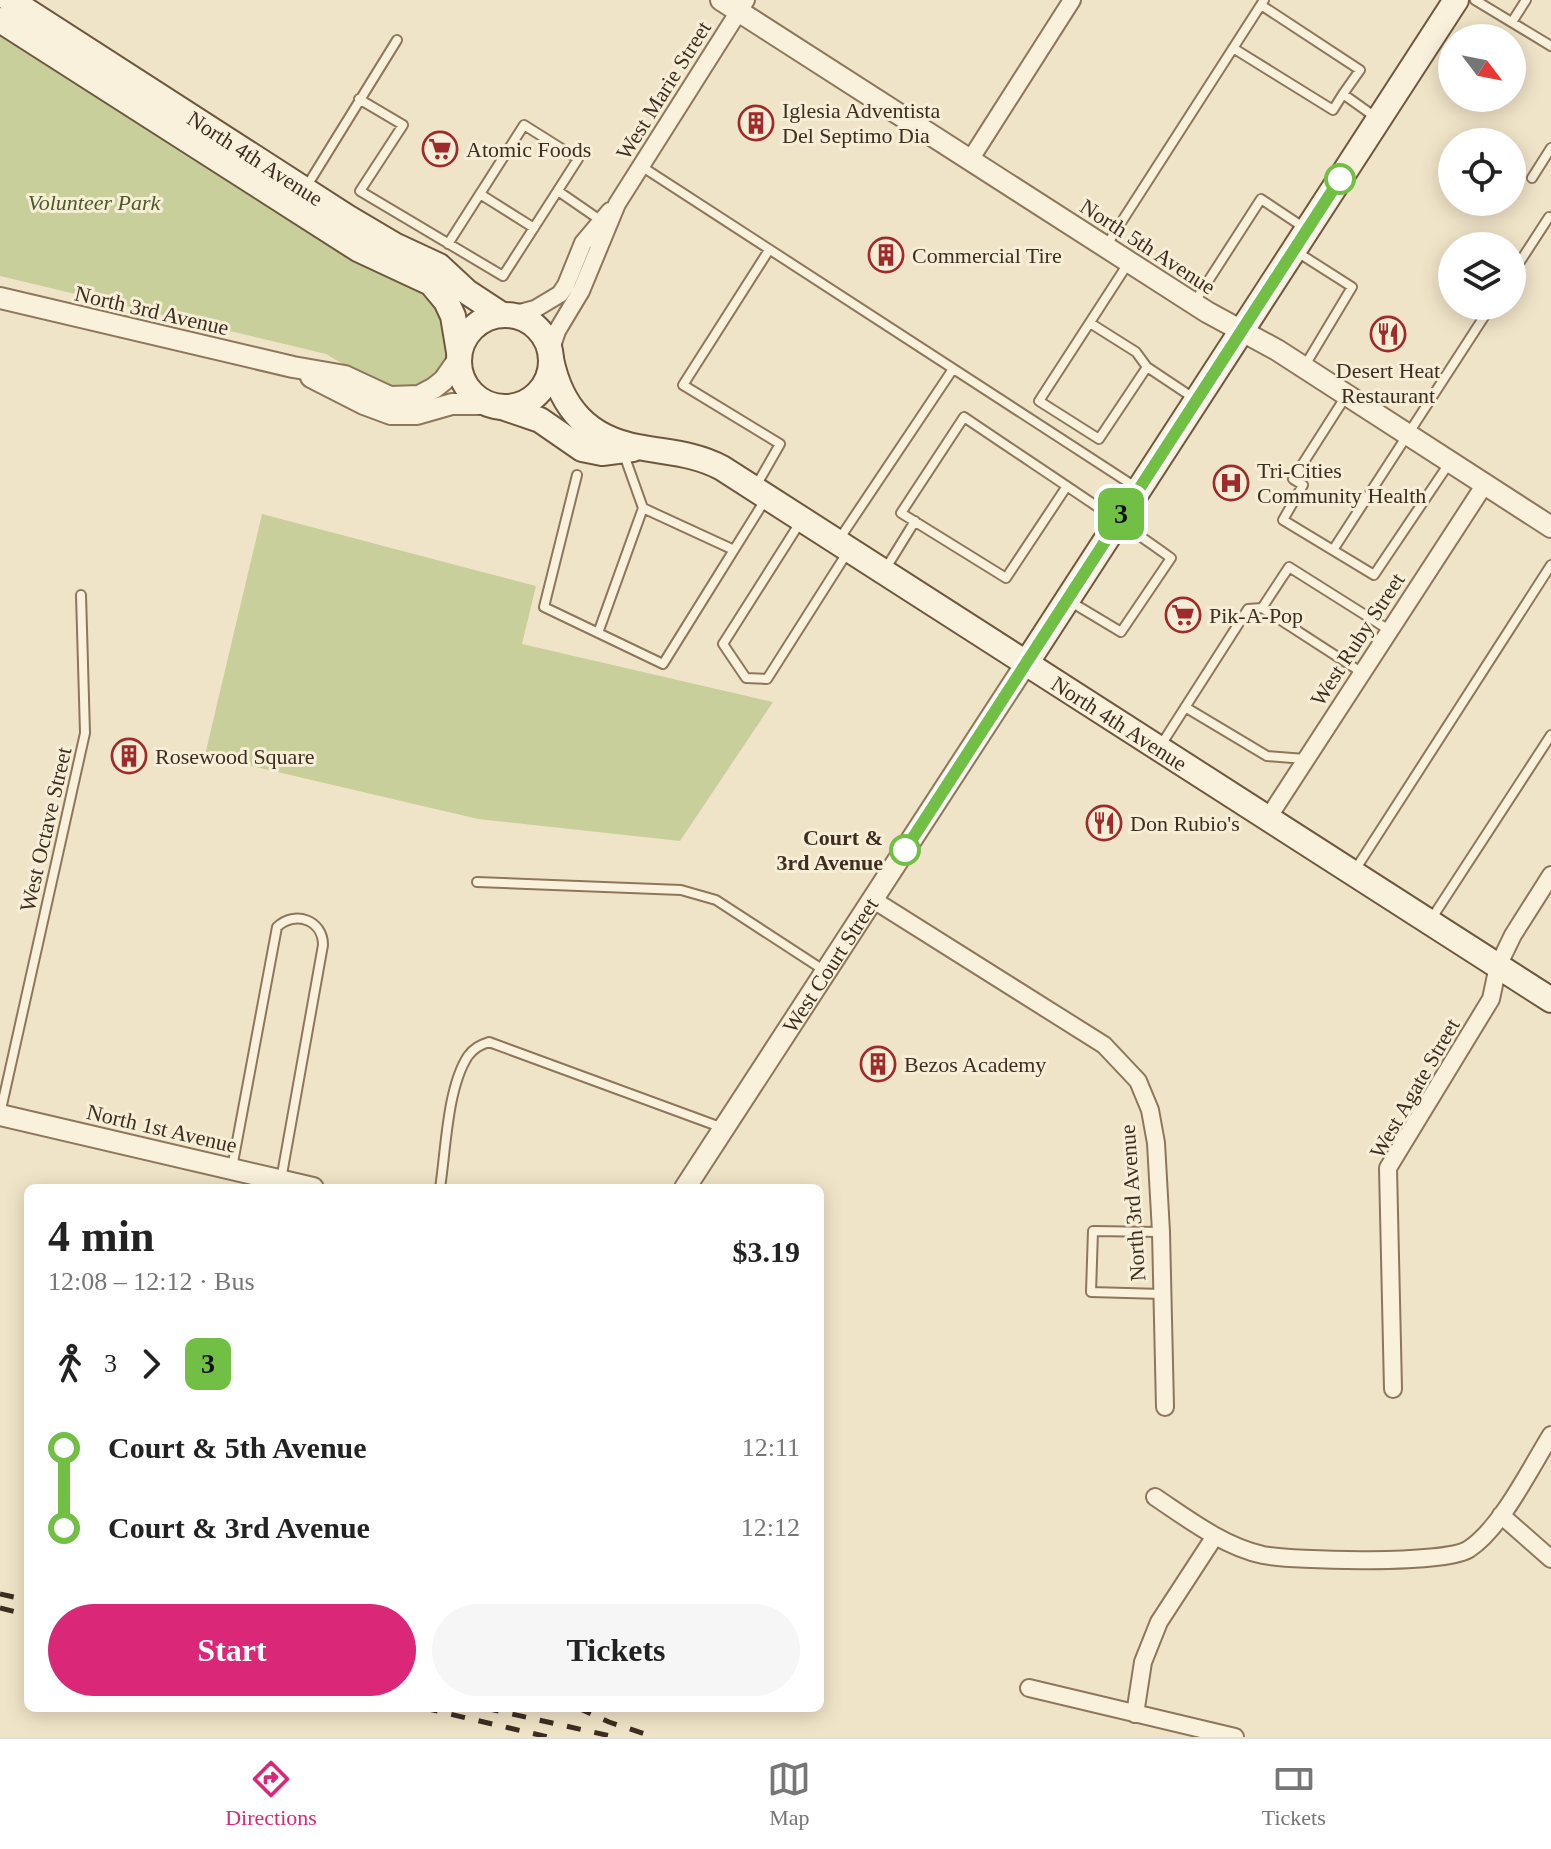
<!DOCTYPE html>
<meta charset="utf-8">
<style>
:root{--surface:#fff;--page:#f6f6f6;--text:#222;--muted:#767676;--line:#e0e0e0;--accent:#db2777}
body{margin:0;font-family:"Times New Roman",serif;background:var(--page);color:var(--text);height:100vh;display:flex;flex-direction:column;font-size:30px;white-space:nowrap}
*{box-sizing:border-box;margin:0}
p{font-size:26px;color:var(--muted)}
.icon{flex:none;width:44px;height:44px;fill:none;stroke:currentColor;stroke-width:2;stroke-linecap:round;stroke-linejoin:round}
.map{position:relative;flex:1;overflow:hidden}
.sheet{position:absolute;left:24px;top:1184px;width:800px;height:528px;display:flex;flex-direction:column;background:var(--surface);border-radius:12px;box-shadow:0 4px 20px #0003}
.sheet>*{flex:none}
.badge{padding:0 16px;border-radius:12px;font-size:28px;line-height:52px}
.needle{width:52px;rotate:122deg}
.fabs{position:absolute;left:1438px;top:24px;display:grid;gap:16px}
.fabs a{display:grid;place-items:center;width:88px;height:88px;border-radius:50%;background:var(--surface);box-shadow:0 4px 20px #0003;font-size:40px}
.map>.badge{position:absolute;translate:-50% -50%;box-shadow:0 0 0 4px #fff}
.legs{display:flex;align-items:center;gap:12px;height:88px;padding:0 24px;font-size:26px}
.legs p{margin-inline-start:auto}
.overview{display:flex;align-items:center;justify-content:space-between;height:136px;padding:0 24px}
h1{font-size:44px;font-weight:700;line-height:60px}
.button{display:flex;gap:16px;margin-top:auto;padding:16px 24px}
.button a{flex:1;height:92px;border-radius:48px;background:var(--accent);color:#fff;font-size:32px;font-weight:700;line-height:92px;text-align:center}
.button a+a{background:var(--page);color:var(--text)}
ul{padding:0 24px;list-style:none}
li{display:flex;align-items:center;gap:28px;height:80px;font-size:30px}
li i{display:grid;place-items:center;width:12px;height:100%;margin:0 10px;background:currentColor}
li i::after{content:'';width:20px;height:20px;margin:-10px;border:6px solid;border-radius:50%;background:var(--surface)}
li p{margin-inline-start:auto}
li:first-child i{background:linear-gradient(#0000 50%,currentColor 0)}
li:last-child i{background:linear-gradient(currentColor 50%,#0000 0)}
.tab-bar{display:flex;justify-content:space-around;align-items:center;height:112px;border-top:2px solid var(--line);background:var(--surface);font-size:22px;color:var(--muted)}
.tab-bar a{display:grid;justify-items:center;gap:4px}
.tab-bar .selected{color:var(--accent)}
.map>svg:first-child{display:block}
.green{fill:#c9cf9b}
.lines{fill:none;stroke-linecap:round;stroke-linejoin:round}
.service-casing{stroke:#8d765c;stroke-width:12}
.minor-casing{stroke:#8d765c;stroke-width:20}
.tertiary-casing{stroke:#8d765c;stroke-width:24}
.secondary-casing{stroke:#6f573f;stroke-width:28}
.service{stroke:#faf1dc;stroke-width:8}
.minor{stroke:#faf1dc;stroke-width:16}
.tertiary{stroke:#faf1dc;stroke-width:20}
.secondary{stroke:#faf1dc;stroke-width:24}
.rail{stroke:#3d2e20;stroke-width:5;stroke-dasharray:14 14;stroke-linecap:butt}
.line-1-casing{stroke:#fff;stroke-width:18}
.line-1{stroke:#71bf44;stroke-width:12}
.stop-1-dot{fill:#fff;stroke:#71bf44;stroke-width:4}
.labels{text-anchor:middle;stroke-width:6;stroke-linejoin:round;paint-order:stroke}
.street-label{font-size:22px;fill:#3d2e20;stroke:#f7eed8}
.poi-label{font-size:22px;fill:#3d2e20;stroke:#f7eed8;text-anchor:start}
.park-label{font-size:22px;font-style:italic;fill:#4d5a26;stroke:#f7eed8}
.stop-label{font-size:22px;font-weight:bold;fill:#3d2e20;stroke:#f7eed8;text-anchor:end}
</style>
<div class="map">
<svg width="1551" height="1737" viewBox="0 0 1551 1737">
<rect width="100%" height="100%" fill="#f0e4c8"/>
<path class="green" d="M0,30L435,296L452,350L441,372L424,386L402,392L358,373L326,354L0,276Z
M262,514L536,586L522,644L773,702L680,841L478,819L205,755Z"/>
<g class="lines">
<g class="service-casing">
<path id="service" d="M1475,0L1551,46
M1261,5L1360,70L1343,94
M1512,22L1526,0
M1233,48L1333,110L1343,94L1378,119
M359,99L403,125L360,191L503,276L578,159L524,125L448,244
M641,166L1137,488
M1532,178L1551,148
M305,189L397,40
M558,191L600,220
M480,194L534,228
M1106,246L1264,0
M1297,252L1352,287L1304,367
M1129,262L1039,401L1099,439L1147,367L1195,399
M1512,274L1549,217
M1194,303L1261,199L1306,229
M1090,323L1136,352L1147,367
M1346,396L1293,479L1303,485L1283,520L1374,575L1450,462
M623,452L643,508
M577,475L544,607L663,664L765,500
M756,486L780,444L683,385L769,250
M1067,486L1006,578L901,513L964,417C1033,464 1103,509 1171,558L1121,632L1071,602
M801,521L723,644L746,678L767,679L847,553
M838,541L953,369
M1333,550L1491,306
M886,568L915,521
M598,633L643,508L734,550
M1361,672L1262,608L1289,567L1389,630
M1185,707L1267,756L1305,759
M1161,745L1248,609L1262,608
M1355,870L1551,565
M477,882L681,890L716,900L825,971
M1430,921L1551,735
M0,1114L85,733L81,595
M232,1168L277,927C295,910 323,920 323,945L281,1180
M440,1188C446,1150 447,1088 468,1056C474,1048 480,1045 489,1042L723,1128
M1161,1232L1093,1231L1091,1292L1162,1294"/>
</g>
<g class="minor-casing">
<path id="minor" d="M970,160L1072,0
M512,315L535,309L560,294L566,285L583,243L610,211
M550,352L557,331L581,291L617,204L746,0
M1268,818L1485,484
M872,899L1104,1045L1138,1081L1150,1110L1156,1143L1161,1232L1165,1407
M1393,1389L1388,1168L1491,999L1498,966L1513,935L1551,875
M1155,1497C1188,1519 1223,1546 1263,1555C1293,1561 1446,1565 1469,1549C1501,1528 1530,1469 1551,1435
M1501,1515L1551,1559
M1029,1688L1235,1737
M1135,1714L1143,1662L1159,1622L1215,1536"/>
</g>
<g class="tertiary-casing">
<g id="tertiary">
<path d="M721,0L1207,312L1277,350L1551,527"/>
<path d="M0,298L293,367L345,376L390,397L419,396L434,388L444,380L458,360"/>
<path d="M311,377L364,404L391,414H417L452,404H489"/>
<path d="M0,1115L313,1188"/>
<path id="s1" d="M685,1188L1027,662"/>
</g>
</g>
<g class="secondary-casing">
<g id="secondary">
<path id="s2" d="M10,0L347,217L396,246L439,266L467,292L502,315"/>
<path d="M0,20L358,249L431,283L446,301L453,316L459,352"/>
<circle cx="505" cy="361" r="46"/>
<path id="s3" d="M551,359C561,408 588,438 638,447C668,453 694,453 722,468L1551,1000"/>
<path d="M502,407L540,420L582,449L602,453L633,449"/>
<path d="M1027,662L1456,0"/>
</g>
</g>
<use href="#service" class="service"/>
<use href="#minor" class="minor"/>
<use href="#tertiary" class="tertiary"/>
<use href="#secondary" class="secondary"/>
<path class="rail" d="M0,1594L28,1600
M0,1608L28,1615
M424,1708L548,1737
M485,1708L615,1737
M578,1708L609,1722L654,1737"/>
</g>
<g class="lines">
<g class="line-1-casing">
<path id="line-1" d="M905,850L1340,179"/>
</g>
<use href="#line-1" class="line-1"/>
</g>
<defs>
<g id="building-ring" transform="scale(1.8)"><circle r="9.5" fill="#f7eed8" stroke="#9e2a2b" stroke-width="1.5"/><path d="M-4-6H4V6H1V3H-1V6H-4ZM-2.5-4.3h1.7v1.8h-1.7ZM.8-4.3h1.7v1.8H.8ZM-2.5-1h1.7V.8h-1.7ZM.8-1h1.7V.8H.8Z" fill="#9e2a2b"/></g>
<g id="supermarket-ring" transform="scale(1.8)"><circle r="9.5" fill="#f7eed8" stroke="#9e2a2b" stroke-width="1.5"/><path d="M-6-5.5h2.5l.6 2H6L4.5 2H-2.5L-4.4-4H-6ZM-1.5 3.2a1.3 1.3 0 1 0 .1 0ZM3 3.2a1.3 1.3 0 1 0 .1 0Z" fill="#9e2a2b"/></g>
<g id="restaurant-ring" transform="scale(1.8)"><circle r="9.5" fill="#f7eed8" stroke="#9e2a2b" stroke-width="1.5"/><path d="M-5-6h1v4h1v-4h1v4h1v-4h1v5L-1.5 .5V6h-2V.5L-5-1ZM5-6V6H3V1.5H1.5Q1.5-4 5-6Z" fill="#9e2a2b"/></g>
<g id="hospital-ring" transform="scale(1.8)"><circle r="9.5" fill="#f7eed8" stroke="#9e2a2b" stroke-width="1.5"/><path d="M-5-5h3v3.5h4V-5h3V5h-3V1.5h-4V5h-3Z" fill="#9e2a2b"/></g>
</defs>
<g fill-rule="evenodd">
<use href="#building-ring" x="756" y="123"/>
<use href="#supermarket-ring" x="440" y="149"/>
<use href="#building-ring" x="886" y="255"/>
<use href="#restaurant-ring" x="1388" y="334"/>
<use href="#hospital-ring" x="1231" y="483"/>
<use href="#supermarket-ring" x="1183" y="615"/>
<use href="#building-ring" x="129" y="756"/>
<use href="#restaurant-ring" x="1104" y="823"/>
<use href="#building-ring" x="878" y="1064"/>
</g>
<g class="stop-1-dot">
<circle cx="1340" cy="179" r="14"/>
<circle cx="905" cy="850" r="14"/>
</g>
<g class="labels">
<g class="street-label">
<text transform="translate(663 90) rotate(-58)" y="8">West Marie Street</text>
<text dy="8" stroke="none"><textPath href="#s2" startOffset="292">North 4th Avenue</textPath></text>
<text transform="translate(1148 246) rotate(33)" y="8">North 5th Avenue</text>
<text transform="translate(152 310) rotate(13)" y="8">North 3rd Avenue</text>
<text transform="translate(1357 639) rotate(-57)" y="8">West Ruby Street</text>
<text dy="8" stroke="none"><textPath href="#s3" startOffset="692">North 4th Avenue</textPath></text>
<text transform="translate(45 829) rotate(-77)" y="8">West Octave Street</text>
<text dy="8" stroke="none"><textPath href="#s1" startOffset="266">West Court Street</textPath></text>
<text transform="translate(1414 1088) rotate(-60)" y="8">West Agate Street</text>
<text transform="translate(162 1128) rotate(13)" y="8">North 1st Avenue</text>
<text transform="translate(1132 1203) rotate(-94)" y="8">North 3rd Avenue</text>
</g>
<g class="poi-label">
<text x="782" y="118">Iglesia Adventista<tspan x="782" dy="25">Del Septimo Dia</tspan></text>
<text x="466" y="157">Atomic Foods</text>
<text x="912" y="263">Commercial Tire</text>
<text x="1388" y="378" text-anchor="middle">Desert Heat<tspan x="1388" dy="25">Restaurant</tspan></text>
<text x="1257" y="478">Tri-Cities<tspan x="1257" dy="25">Community Health</tspan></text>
<text x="1209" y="623">Pik-A-Pop</text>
<text x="155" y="764">Rosewood Square</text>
<text x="1130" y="831">Don Rubio's</text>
<text x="904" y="1072">Bezos Academy</text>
</g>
<g class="park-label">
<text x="94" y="210">Volunteer Park</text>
</g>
<g class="stop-label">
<text x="883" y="845">Court &amp;<tspan x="883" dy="25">3rd Avenue</tspan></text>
</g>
</g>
</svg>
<div class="fabs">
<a><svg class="needle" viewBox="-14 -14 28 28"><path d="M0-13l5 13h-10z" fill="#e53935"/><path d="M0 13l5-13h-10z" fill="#767676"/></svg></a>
<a><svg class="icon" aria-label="locate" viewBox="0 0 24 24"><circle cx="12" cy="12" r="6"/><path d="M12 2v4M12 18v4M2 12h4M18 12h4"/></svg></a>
<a><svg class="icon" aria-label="layers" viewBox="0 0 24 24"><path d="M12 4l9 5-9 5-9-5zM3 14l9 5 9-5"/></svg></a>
</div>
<b class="badge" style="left:1121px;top:514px;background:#71bf44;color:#111">3</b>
<section class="sheet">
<div class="overview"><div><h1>4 min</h1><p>12:08 – 12:12 · Bus</p></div><b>$3.19</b></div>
<div class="legs"><svg class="icon" aria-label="walk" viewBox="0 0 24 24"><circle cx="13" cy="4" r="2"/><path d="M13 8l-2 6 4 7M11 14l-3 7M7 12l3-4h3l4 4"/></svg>3<svg class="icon" aria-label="forward" viewBox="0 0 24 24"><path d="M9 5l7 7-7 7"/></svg><b class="badge" style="background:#71bf44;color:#111">3</b></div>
<ul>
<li><i style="color:#71bf44"></i><b>Court &amp; 5th Avenue</b><p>12:11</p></li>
<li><i style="color:#71bf44"></i><b>Court &amp; 3rd Avenue</b><p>12:12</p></li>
</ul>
<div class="button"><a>Start</a><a>Tickets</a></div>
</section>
</div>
<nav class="tab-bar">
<a class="selected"><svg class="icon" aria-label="directions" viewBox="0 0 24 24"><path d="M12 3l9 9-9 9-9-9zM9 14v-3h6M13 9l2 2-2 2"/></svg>Directions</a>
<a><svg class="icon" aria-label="map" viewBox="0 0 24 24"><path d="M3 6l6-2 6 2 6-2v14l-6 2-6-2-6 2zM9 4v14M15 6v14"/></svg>Map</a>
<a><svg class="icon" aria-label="tickets" viewBox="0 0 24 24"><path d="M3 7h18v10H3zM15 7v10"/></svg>Tickets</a>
</nav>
